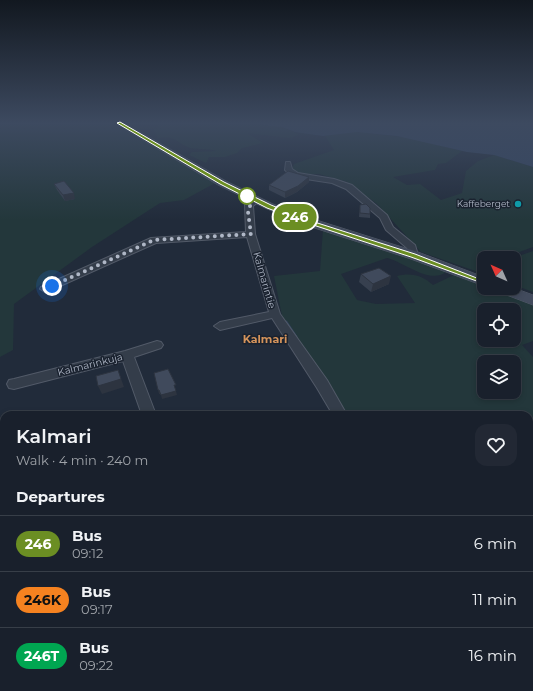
<!DOCTYPE html>
<meta charset="utf-8">
<style>
:root{--surface:#19202c;--page:#222834;--text:#f1f3f6;--muted:#9fa3a9;--line:#373e48}
body{margin:0;font-family:Montserrat,sans-serif;background:var(--page);color:var(--text);height:100vh;display:flex;flex-direction:column;font-size:15px;white-space:nowrap}
*{box-sizing:border-box;margin:0}
p{font-size:13px;color:var(--muted)}
.icon{flex:none;width:22px;height:22px;fill:none;stroke:currentColor;stroke-width:2;stroke-linecap:round;stroke-linejoin:round}
.map{position:relative;flex:1;overflow:hidden}
.sheet{position:absolute;left:0px;top:411px;width:533px;height:280px;display:flex;flex-direction:column;background:var(--surface);border-radius:12px 12px 0 0;box-shadow:0 2px 6px #0003,0 0 0 1px var(--line)}
.sheet>*{flex:none}
.badge{padding:0 8px;border-radius:13px;font-size:14px;line-height:26px}
.needle{width:26px;rotate:315deg}
.tools{position:absolute;left:477px;top:251px;display:grid;gap:8px}
.tools a{display:grid;place-items:center;width:44px;height:44px;border-radius:8px;background:var(--surface);box-shadow:0 2px 6px #0003,0 0 0 1px var(--line);font-size:20px}
.you{position:absolute;width:20px;height:20px;margin:-10px;border:3px solid #fff;border-radius:50%;background:#1a73e8;box-shadow:0 0 0 6px #1a73e833}
.map>.badge{position:absolute;translate:-50% -50%;box-shadow:0 0 0 2px #fff}
h2{padding:0 16px;font-size:15px;line-height:36px}
.round{display:grid;place-items:center;flex:none;width:42px;height:42px;border-radius:12px;background:var(--page)}
.overview{display:flex;align-items:center;justify-content:space-between;height:68px;padding:0 16px}
h1{font-size:19px;font-weight:600;line-height:30px}
ul{padding:0;list-style:none}
li{display:flex;align-items:center;gap:12px;height:56px;padding:0 16px;border-top:1px solid var(--line)}
li div{flex:1}
li b{display:block;font-size:15px}
li em{font-style:normal}
li .badge{min-width:44px;font-weight:700;text-align:center}
.map>svg:first-child{display:block}
.green{fill:#23373b;fill-rule:evenodd}
.water{fill:#344561}
.lines{fill:none;stroke-linecap:round;stroke-linejoin:round}
.stream-far1{stroke:#344561;stroke-width:3}
.stream{stroke:#344561;stroke-width:4.5}
.minor-casing{stroke:#525a68;stroke-width:2}
.secondary-casing{stroke:#525a68;stroke-width:1}
.minor{fill:#343d4a;fill-rule:evenodd}
.secondary{fill:#424b5d;fill-rule:evenodd}
.wall{fill:#37404f}
.shaded-wall{fill:#2d3440}
.building{fill:#404a5c;stroke:#2d3440}
.line{fill:#6b8e23;stroke:#fff}
.walk{stroke:#afb7c6;stroke-width:4;stroke-dasharray:0 7.2}
.stop-dot{fill:#fff;stroke:#6b8e23;stroke-width:2}
.culture-dot{fill:#0f9aa8;stroke:#1a222f;stroke-width:1.5}
.labels{text-anchor:middle;stroke-width:3;stroke-linejoin:round;paint-order:stroke}
.far-poi-label{font-size:9px;fill:#afb7c6;stroke:#1a222f;text-anchor:end}
.street-label{font-size:10px;fill:#afb7c6;stroke:#1a222f}
.neighbourhood-label{font-size:11px;font-weight:bold;fill:#d5945b;stroke:#1a222f}
</style>
<div class="map">
<svg width="533" height="691" viewBox="0 0 533 691">
<rect width="100%" height="100%" fill="#212b3a"/>
<path class="green" d="M0,123H116L217,182L184,200L160,203L92,247L14,304L13,350L0,357Z
M153,123C184,123 278,118 299,135L289,138L247,133L263,143L242,148L237,153L225,157H209L206,163L189,155L192,152L216,151C207,148 198,150 190,148C175,142 175,135 158,138L153,129L160,127Z
M355,132L410,138L462,151L446,163L438,164L435,170L393,177L407,185L420,184L441,200L462,193L466,171L478,161L494,155L533,167V247L503,258H484V274L421,252L377,204L347,182L319,174H299L292,169L294,164L334,150L325,136Z
M323,229L422,260L446,272C430,285 402,261 387,258L341,274L357,300L376,304L415,303L397,276C412,272 423,276 433,285L454,275L484,284V288H494L533,302V341L522,345L533,357V691H218L217,687H529V415H343L344,410L283,321L274,276L320,271ZM484,310H514V340H484ZM484,362H514V392H484Z
M533,251V292L514,285V258H513Z"/>
<path class="water" d="M248,123H533V167L494,155L467,152L397,136L357,132L323,136L295,132L282,127Z"/>
<g class="lines">
<path class="stream-far1" d="M286,322L296,337"/>
<path class="stream" d="M464,687L465,691"/>
<g class="minor-casing">
<path id="minor" d="M286,162H290L292,169L298,173L334,179L352,185L387,215L393,227L415,245L418,255L416,257H410L407,248L386,230L380,218L346,189L332,183L293,177L285,170Z
M253,198L260,200L253,206L255,234L280,314L327,380L347,415H333L317,388L272,318L220,330L214,326L220,322L269,312L247,237L156,243L49,291L45,292L40,289L41,287L151,238L246,232L245,205Z
M157,341L161,342L163,345L161,348L134,357L156,415H142L123,361L14,389L9,388L7,384L9,380L14,379L125,351Z"/>
</g>
<g class="secondary-casing">
<path id="secondary" d="M115,123H125L226,181L273,204L310,218L418,252L484,277V286L408,258L302,224L265,208L218,185Z
M494,288H514L533,295V305L496,291Z"/>
</g>
<use href="#minor" class="minor"/>
<use href="#secondary" class="secondary"/>
</g>
<path class="wall" d="M309,182L297,192L285,198L269,190V185Z
M54,184L75,199L65,201L57,190Z
M360,205L370,214V218L359,217Z
M361,274L389,284L371,292L359,282Z
M0,569H4V593L0,592Z"/>
<path class="shaded-wall" d="M309,177V182L297,192L285,198V192Z
M74,193L75,199L65,201L63,195Z
M391,276L389,284L371,292L373,284Z
M118,370L124,387L102,394L98,386Z
M158,390H159L161,394H159Z
M176,391L177,395L162,399L161,395Z
M51,687H62V691H52Z"/>
<path class="building" d="M288,171L309,177L298,186L285,192L269,185Z
M64,181L74,193L63,195L54,184Z
M366,204L370,208V214L360,213V205Z
M379,268L391,276L373,284L361,274Z
M168,369L176,385H174L176,391L161,395L159,390H158L154,373Z
M118,370L121,379L98,386L96,376Z
M70,413H107L106,415H70Z
M0,569H4V588H0Z
M24,687H51L52,691H15Z"/>
<linearGradient id="sky" x2="0" y2="1"><stop stop-color="#121820"/><stop offset="0.56" stop-color="#3d4a60"/><stop offset="1" stop-color="#3d4a60" stop-opacity="0"/></linearGradient>
<rect width="533" height="220" fill="url(#sky)"/>
<path class="line" d="M120,122L224,182L271,205L308,220L415,254L487,282L482,283L411,257L304,222L267,208L220,184L117,123Z"/>
<g class="lines">
<path class="walk" d="M52,286L154,240L251,234L248,212L251,203L247,196"/>
</g>
<circle class="stop-dot" cx="247" cy="196" r="8"/>
<circle class="culture-dot" cx="518" cy="204" r="4"/>
<g class="labels">
<g class="far-poi-label">
<text x="510" y="207">Kaffeberget</text>
</g>
<g class="street-label">
<text transform="translate(265 280) rotate(74)" y="4">Kalmarintie</text>
<text transform="translate(90 364) rotate(-14)" y="4">Kalmarinkuja</text>
</g>
<g class="neighbourhood-label">
<text x="265" y="343">Kalmari</text>
</g>
</g>
</svg>
<div class="tools">
<a><svg class="needle" viewBox="-14 -14 28 28"><path d="M0-13l5 13h-10z" fill="#e53935"/><path d="M0 13l5-13h-10z" fill="#9fa3a9"/></svg></a>
<a><svg class="icon" aria-label="locate" viewBox="0 0 24 24"><circle cx="12" cy="12" r="6"/><path d="M12 2v4M12 18v4M2 12h4M18 12h4"/></svg></a>
<a><svg class="icon" aria-label="layers" viewBox="0 0 24 24"><path d="M12 4l9 5-9 5-9-5zM3 14l9 5 9-5"/></svg></a>
</div>
<div class="you" style="left:52px;top:286px"></div>
<b class="badge" style="left:295px;top:217px;background:#6b8e23;color:#fff">246</b>
<section class="sheet">
<div class="overview"><div><h1>Kalmari</h1><p>Walk · 4 min · 240 m</p></div><a class="round"><svg class="icon" aria-label="heart" viewBox="0 0 24 24"><path d="M12 20l-8-8c-3-5 5-10 8-4 3-6 11-1 8 4z"/></svg></a></div>
<h2>Departures</h2>
<ul>
<li><span class="badge" style="background:#6b8e23;color:#fff">246</span><div><b>Bus</b><p>09:12</p></div><em>6 min</em></li>
<li><span class="badge" style="background:#f58220;color:#111">246K</span><div><b>Bus</b><p>09:17</p></div><em>11 min</em></li>
<li><span class="badge" style="background:#00a651;color:#fff">246T</span><div><b>Bus</b><p>09:22</p></div><em>16 min</em></li>
</ul>
</section>
</div>
